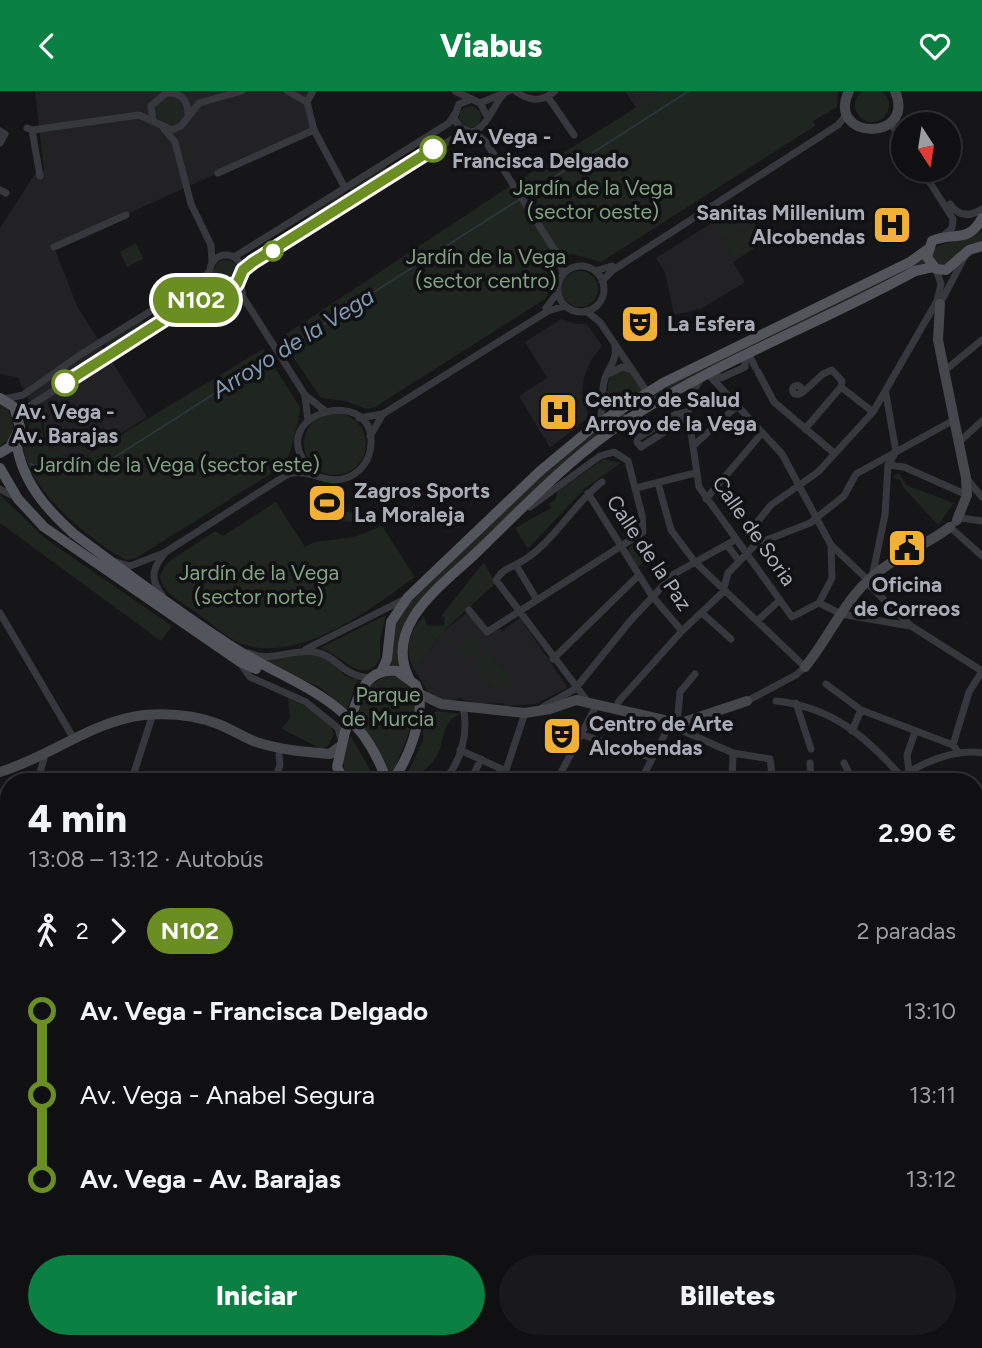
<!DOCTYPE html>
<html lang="es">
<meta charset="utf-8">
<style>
:root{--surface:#101012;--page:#19191b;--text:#f1f3f6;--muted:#9c9d9f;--line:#303032;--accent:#0b8043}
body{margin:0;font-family:Figtree,sans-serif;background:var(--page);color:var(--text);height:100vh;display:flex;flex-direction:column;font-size:26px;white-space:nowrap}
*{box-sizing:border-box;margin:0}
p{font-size:23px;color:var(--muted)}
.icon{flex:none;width:38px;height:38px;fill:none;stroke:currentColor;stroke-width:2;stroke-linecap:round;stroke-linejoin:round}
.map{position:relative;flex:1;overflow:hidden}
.side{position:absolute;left:0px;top:682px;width:984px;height:576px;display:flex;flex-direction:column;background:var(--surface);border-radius:28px 28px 0 0;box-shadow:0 4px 10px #0003,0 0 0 2px var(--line)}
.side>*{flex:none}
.badge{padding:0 14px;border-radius:23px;font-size:24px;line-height:46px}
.needle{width:46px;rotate:168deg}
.tools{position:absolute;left:891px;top:21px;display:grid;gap:14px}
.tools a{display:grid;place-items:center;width:70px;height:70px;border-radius:50%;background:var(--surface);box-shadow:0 4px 10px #0003,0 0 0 2px var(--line);font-size:35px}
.map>.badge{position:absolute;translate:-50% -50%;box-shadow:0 0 0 4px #fff}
.legs{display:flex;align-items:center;gap:10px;height:77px;padding:0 28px;font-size:23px}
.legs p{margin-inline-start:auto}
.headline{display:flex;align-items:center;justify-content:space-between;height:119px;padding:0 28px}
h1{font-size:38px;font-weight:800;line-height:52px}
.button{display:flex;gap:14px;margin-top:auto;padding:14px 28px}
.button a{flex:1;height:80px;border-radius:42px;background:var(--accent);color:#fff;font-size:28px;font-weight:800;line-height:80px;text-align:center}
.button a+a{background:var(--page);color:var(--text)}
ul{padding:0 28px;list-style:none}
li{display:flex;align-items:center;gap:24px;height:84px;font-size:26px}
li i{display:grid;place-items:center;width:10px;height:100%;margin:0 9px;background:currentColor}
li i::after{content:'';width:18px;height:18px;margin:-9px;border:5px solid;border-radius:50%;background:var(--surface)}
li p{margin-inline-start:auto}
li:first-child i{background:linear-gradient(#0000 50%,currentColor 0)}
li:last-child i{background:linear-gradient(currentColor 50%,#0000 0)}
header{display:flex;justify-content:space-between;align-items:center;height:91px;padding:0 28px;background:var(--accent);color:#fff;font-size:32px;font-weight:800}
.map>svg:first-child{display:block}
.built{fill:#222225}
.green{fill:#1e261f}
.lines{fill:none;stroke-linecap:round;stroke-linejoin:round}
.stream{stroke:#2c353c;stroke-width:2}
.street{stroke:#37383d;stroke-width:7}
.secondary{stroke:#45474d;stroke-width:10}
.primary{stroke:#53555c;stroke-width:10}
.primary-bridge{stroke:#53555c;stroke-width:10}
.line-1-casing{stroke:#fff;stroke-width:16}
.line-1{stroke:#6b8e23;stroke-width:10}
.stop-1-dot{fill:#fff;stroke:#6b8e23;stroke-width:3.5}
.labels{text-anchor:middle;stroke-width:7;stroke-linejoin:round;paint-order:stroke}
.stop-label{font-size:21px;font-weight:bold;fill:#a8adb8;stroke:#111113;text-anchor:start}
.park-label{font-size:21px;fill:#7fa381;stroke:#111113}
.poi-label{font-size:21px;font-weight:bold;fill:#a8adb8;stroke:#111113;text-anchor:start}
.street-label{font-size:21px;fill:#a8adb8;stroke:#111113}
.water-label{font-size:23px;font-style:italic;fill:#7f9bb3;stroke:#111113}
</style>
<header><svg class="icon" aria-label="back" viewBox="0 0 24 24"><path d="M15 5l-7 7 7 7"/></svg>Viabus<svg class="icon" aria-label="heart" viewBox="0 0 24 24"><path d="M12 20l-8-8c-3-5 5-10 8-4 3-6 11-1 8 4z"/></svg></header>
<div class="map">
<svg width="982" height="1257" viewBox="0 0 982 1257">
<rect width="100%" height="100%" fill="#161618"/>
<path class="built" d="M35,0H313L307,11L314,39L54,156L77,215L147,326L86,365L72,367L55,361L46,351L42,326L31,314L18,287L0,283V137L36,81L44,80Z
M625,0H663L636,17Z
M742,113L766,150L733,171L745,191L701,218L674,224L665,181L656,167Z
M561,228L575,233H587L602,255L591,269L584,287L582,302L589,326L550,357L519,305L547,287L525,251Z
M468,521L486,544L500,538L502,540L520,527L568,597L535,613L505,615L504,612L478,613L458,607L454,610L439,608L428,601L415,580L442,541Z"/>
<path class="green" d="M855 14a17 17 0 1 1 34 0a17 17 0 1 1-34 0Z
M663,0H838L837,16L813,30L815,35L601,171L572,163L559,166C550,178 554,197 545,208L375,316L367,318L345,310L321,307L280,247L513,93Z
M156 20a13 13 0 1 1 26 0a13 13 0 1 1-26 0Z
M459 26a11 11 0 1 1 22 0a11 11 0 1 1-22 0Z
M386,75L391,82L353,106L349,98Z
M344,101L349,108L311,132L307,125Z
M742,116L752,132L723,150L713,135Z
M754,134L764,150L734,168L724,153Z
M982,140V149L969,155L949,174L938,173L933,165L934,158C944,149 964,153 982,140Z
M136,152L143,168L127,176L120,161Z
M923,166L925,174L650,312L652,302Z
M214 181a12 12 0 1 1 24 0a12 12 0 1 1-24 0Z
M562 198a18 18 0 1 1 36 0a18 18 0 1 1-36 0Z
M142,229L146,236L109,260L105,253Z
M263,258L300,316C301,323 289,368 285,374L136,467L126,469C92,451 24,396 24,355C24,345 30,333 33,324L42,326C37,354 61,371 86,365Z
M619,279L629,280L643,299L616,317C607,305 602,288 619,279Z
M0,312C17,324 18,344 0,355Z
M304 353a31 31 0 1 1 62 0a31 31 0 1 1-62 0Z
M614,326L619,329L406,533L398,553L400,578L389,577L393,535L405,516L535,389Z
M604,368L621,372L585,397L528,458L515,437L551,417L549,412L555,409L558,400Z
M896,383H900L906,394L954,412L938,434L903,396L900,389L893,386Z
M0,404L46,448L172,535L161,550L0,432Z
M276,411L305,456L314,451L354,446L382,435L415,486C369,519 294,578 235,550C222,543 208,530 196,521C182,511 162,503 160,484L167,472L215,440L223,445Z
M320,420L357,421L356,431L320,429Z
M641,449L652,465L638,476L628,461L630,456Z
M484,471L495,493L442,541L415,580C403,561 408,541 424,525L427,535L444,534L445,527L441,525Z
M386,524L380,548V567C365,598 340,562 320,557Z
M475,543L484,555L466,568L457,556Z
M488,559L510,588L495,599L473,570Z
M304,563L326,566L345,585L358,589L347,618L319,596L252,566L278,568Z
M385,585L399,586L414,600L416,623L394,680L389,683L374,651L355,627L367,597Z
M288,607C305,615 328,625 334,643L328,655L321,658L282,638L290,627Z
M437,620L460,623C439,633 446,650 436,666C430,676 419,682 411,691H403L423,650V634L430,624Z
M351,645L377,691H352C341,678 338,658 351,645Z"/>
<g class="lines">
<path class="stream" d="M525,105L689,0
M280,261L520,108
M30,373L65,382H90L275,264"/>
<path class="street" d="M287,0L307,11L313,0
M455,0L480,12L487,25
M515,0C529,10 541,12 555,0
M548,6L574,44
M470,9L459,13L454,27L460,37L471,41C487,38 492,16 503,4
M307,11L314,39L345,97
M480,12L509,0
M153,30L151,15L166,2C180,1 188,9 188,23
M890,32L903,49
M27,37L32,39L40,85
M164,38L175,51L191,113L211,154L212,171
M32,39L139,24L172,39L181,35L199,12L242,0
M0,40L5,43L0,52
M474,41L486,51L559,166L563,184
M922,79L953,128L952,137L943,145
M218,82L314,39
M0,99L6,102
M950,113C959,126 970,126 982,118
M54,156L126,124
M210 180a16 16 0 1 1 32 0a16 16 0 1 1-32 0Z
M234,166L449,32L454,24
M558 198a23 23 0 1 1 46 0a23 23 0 1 1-46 0Z
M243,179L465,40
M595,180L612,175
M240,189L243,206L305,304L324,319
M602,190L613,179L838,34L847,23
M942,209L964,167
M546,217L558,201
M586,220L600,231L647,301L645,318
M749,263L755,276
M713,281L721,287L745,276V265
M758,281L774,311L834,362
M943,281L982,249
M608,283L622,276L632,279
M708,283L782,363L831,454L868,489
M700,289L694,299L688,321L699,396L792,526L819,512L832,487L831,454
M792.5 299a4.5 4.5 0 1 1 9 0a4.5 4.5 0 1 1-9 0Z
M802,302L823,283L832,279L842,290L841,296L873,321
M607,304L612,317L627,329
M305,305L308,330
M4,308L23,304L80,264L199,190L210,180
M688,321L676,323L638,347L637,351L641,356L683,329L689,330
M359,327L383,323
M19,328L31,314L219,195
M599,331C605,317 600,302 605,287C609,276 617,269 615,256
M805,338L841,296
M370,345L383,323L548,220L565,215
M959,351L982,330
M693,355L737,315
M888,374L904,376L967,404
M967,388L982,406
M658,392L671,439L695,471L805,576L796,584L747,610
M636,397L695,382
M0,398L15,406
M588,402L652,505L682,540
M706,408L762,342
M982,430L961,427L950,436L982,465
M756,453L810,432L844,405L856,383L954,329
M727,454L739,470
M116,471L130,475L164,462L288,383C310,377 326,394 346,387C358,383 368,372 370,360C384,288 253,322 314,382
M516,474L537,509
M872,486L885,424L888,374L896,361L886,303
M866,491L911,535L982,580
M162,504C150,488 152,478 164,463
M819,512L841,523L910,535
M469,519L487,541L643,441L642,424L628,370L614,361L600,365L530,416
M0,522L74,648
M702,522L731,548
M757,530L780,509
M306,558L405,508
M249,562C272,572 293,557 315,561C338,565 340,584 369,587
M553,568L639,484
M240,572L250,586L306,611L338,637L341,648
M826,593L861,619L953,654L959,662
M776,610C834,616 870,649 906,691
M588,611L496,489C502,479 509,477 517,473C552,455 572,414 602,391
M796,612L811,658
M543,616L575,598L631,529L674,483L735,449
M615,619L619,610L682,540L723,501L728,482L756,453L758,430L771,414L818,381L873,321L937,210L941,193L936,178
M677,634L680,601L695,583
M852,640L861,619
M583,644L652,667
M953,654L969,601L982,580
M460,659L506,680
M810,672L811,691
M844,672L854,691
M909,680L907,664L915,641
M560,685L575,691
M37,691L44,668
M131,691L151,629
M274,691L280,674L279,664
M442,691C461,673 469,642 463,616
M470,691L481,668
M502,691L525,622
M556,691L596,615
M640,691L666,641L672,635L733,662L770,668L773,691
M709,691L733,684
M732,691L733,662
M896,691C916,673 955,657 982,662
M975,711L982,705
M975,743L982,737
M0,791L9,767
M975,801L982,831
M0,863L9,866
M975,996L982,999
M1,1014L9,993
M0,1108L9,1112
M975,1138L982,1146
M0,1185L9,1179
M0,1246L18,1257
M278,1250L288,1257
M427,1250L431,1257
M593,1250L599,1257
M622,1250L644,1253L645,1250
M679,1250V1257
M708,1250V1257
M738,1250V1257
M771,1250V1257
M801,1250L807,1257
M159,1257L161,1250
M218,1257L220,1250
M345,1257L347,1250
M405,1257L411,1250
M476,1257L479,1250
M511,1257L513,1250
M543,1257L546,1250
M827,1257L865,1250"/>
<path class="secondary" d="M849,0C825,50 917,51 895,0
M940,213L938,249L966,387L967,404L957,429
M805,576C829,547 844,509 873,485C897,464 925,455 950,436
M420,603L441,613L525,622L550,618L576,609L664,629L672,635L747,610
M0,681C50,666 92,630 144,624C168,622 195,624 218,633C231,638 243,646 256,651C281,659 305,661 330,663L339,656
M975,1073L982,1081
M975,1085L982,1093
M975,1117L980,1104
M355,1257L358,1250
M923,1257L926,1250"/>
<path class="primary" d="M982,127C968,154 951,140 932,150L927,166L936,178L946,179L969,159L982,155
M0,307L14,316L20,336L10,356L0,362
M16,348C20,388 45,417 74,443C123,479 171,516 222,549C290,596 357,601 387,691
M0,377L18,408L44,436L240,571L256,578
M381,581L387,568L391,531L408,506L540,380L593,336L663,292L910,171L928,158
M409,587C383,535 441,495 475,463C523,417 571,365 627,329C718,270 821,232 915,180L933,176
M352,623C360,599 368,577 397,580L416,594C428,620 408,670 391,691
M345,641L337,676L345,691
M113,1257L115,1250
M122,1257L125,1250"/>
<path class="primary-bridge" d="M345,641L352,623"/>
</g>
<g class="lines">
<g class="line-1-casing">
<path id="line-1" d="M65,292L214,197L237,193L243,179L253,171L433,58"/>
</g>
<use href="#line-1" class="line-1"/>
</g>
<defs>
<g id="hospital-square" transform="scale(2.0125)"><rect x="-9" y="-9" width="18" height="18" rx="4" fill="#f2b134" stroke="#111113"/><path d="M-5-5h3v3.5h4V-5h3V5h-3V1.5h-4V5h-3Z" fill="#111"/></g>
<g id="theatre-square" transform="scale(2.0125)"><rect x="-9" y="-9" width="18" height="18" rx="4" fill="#f2b134" stroke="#111113"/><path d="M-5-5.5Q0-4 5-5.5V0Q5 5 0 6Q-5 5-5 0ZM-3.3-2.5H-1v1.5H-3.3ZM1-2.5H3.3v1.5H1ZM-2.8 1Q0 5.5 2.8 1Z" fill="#111"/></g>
<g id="stadium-square" transform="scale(2.0125)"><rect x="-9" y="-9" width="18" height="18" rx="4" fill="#f2b134" stroke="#111113"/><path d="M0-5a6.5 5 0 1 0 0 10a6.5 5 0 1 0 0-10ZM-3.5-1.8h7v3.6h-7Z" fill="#111"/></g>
<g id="civic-square" transform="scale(2.0125)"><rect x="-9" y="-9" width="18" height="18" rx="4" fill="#f2b134" stroke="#111113"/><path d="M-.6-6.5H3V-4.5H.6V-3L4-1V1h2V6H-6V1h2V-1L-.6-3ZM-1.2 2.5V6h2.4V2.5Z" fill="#111"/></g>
</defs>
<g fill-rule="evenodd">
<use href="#hospital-square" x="892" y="134"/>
<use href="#theatre-square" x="640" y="233"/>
<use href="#hospital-square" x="558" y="321"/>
<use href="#stadium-square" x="327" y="412"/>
<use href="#civic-square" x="907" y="457"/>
<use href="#theatre-square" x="562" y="645"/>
</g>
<g class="stop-1-dot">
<circle cx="433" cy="58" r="12"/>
<circle cx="273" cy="160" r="9"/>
<circle cx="65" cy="292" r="12"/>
</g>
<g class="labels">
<g class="stop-label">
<text x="452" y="53">Av. Vega -<tspan x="452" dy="24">Francisca Delgado</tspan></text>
<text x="65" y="328" text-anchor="middle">Av. Vega -<tspan x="65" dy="24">Av. Barajas</tspan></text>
</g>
<g class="park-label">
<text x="593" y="104">Jardín de la Vega<tspan x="593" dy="24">(sector oeste)</tspan></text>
<text x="486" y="173">Jardín de la Vega<tspan x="486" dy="24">(sector centro)</tspan></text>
<text x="177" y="381">Jardín de la Vega (sector este)</text>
<text x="259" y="489">Jardín de la Vega<tspan x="259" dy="24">(sector norte)</tspan></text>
<text x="388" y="611">Parque<tspan x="388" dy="24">de Murcia</tspan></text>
</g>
<g class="poi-label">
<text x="865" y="129" text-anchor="end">Sanitas Millenium<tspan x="865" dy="24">Alcobendas</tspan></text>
<text x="667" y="240">La Esfera</text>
<text x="585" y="316">Centro de Salud<tspan x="585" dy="24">Arroyo de la Vega</tspan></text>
<text x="354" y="407">Zagros Sports<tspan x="354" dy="24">La Moraleja</tspan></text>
<text x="907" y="501" text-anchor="middle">Oficina<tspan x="907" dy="24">de Correos</tspan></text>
<text x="589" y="640">Centro de Arte<tspan x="589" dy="24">Alcobendas</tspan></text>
</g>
<g class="street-label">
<text transform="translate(754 440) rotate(55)" y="7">Calle de Soria</text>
<text transform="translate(649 462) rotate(56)" y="7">Calle de la Paz</text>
</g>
<g class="water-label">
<text transform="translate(293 252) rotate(-32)" y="8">Arroyo de la Vega</text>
</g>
</g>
</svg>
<div class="tools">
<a><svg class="needle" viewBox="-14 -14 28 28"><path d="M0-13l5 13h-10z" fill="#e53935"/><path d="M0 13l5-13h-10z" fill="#9c9d9f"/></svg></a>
</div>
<b class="badge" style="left:196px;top:209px;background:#6b8e23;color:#fff">N102</b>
<section class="side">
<div class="headline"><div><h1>4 min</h1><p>13:08 – 13:12 · Autobús</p></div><b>2.90 €</b></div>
<div class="legs"><svg class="icon" aria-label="walk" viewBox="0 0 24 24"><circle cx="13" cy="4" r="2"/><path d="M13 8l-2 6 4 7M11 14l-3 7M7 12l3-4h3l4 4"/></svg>2<svg class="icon" aria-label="forward" viewBox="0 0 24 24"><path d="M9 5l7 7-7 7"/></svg><b class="badge" style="background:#6b8e23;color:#fff">N102</b><p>2 paradas</p></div>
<ul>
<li><i style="color:#6b8e23"></i><b>Av. Vega - Francisca Delgado</b><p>13:10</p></li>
<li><i style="color:#6b8e23"></i><span>Av. Vega - Anabel Segura</span><p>13:11</p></li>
<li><i style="color:#6b8e23"></i><b>Av. Vega - Av. Barajas</b><p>13:12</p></li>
</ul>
<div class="button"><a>Iniciar</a><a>Billetes</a></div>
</section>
</div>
